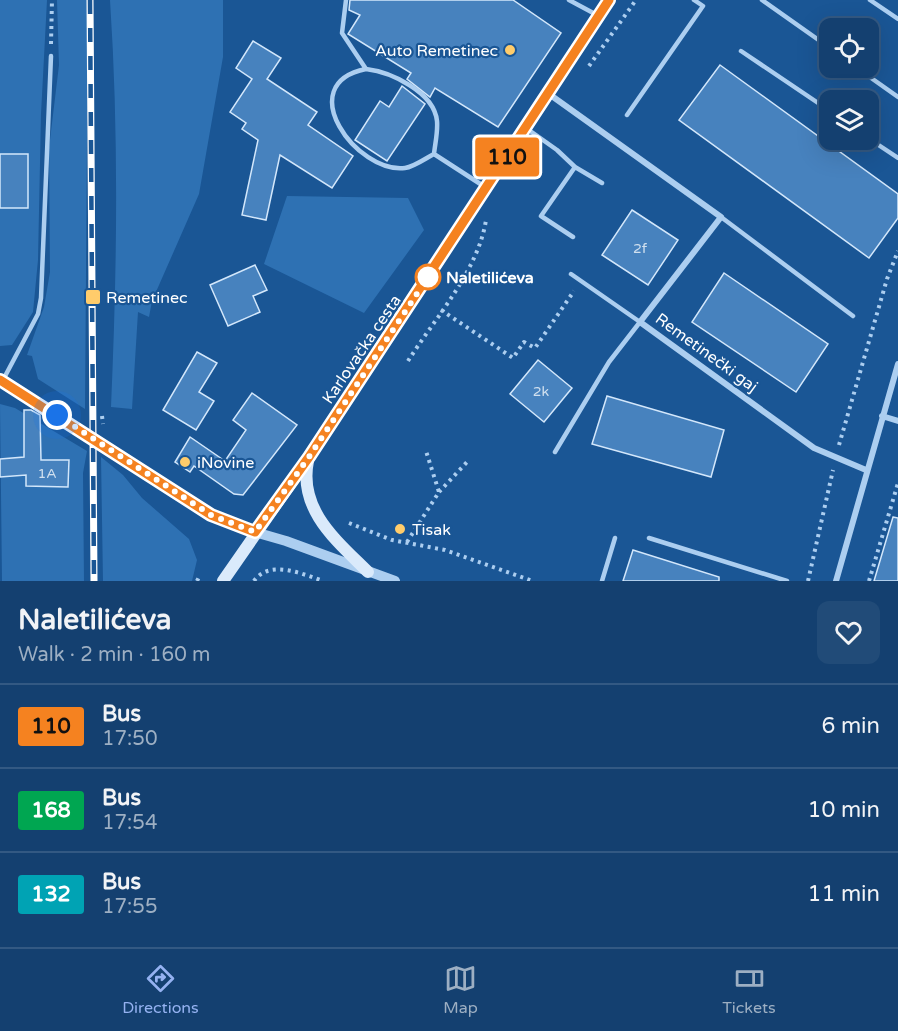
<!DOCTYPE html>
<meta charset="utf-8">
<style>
:root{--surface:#144070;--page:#214b78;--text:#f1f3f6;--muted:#9dafc3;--line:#335983;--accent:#95b2f1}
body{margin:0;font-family:"Varela Round",sans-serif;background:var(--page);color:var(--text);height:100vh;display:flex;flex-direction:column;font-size:22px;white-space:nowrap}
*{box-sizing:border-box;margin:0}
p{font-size:20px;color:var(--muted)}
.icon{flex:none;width:33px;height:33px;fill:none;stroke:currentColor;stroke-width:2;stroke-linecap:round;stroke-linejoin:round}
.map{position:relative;height:581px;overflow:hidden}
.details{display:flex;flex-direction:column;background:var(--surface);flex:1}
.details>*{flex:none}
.badge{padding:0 12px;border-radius:4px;font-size:21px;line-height:39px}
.controls{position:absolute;left:819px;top:18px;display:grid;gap:12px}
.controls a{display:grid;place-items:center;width:60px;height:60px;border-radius:12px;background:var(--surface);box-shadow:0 6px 24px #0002,0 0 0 2px var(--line);font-size:30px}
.you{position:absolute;width:30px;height:30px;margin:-15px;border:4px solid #fff;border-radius:50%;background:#1a73e8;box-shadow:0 0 0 9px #1a73e833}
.map>.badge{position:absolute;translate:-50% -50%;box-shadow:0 0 0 3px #fff}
.round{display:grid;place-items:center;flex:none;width:63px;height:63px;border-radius:12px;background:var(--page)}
.head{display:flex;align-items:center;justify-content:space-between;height:102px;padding:0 18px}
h1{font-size:28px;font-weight:700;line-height:45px}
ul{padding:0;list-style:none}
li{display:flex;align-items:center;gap:18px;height:84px;padding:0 18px;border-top:2px solid var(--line)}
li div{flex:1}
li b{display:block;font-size:22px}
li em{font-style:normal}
li .badge{min-width:66px;font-weight:700;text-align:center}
.tab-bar{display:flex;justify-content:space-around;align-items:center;height:84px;border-top:2px solid var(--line);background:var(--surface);font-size:16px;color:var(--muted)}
.tab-bar a{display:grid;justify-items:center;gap:3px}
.tab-bar .current{color:var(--accent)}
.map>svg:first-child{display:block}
.green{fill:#2e71b3}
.building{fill:#4782be;stroke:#d3e7fb;stroke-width:1.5}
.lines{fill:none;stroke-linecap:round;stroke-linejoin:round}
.path{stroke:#accef0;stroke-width:4;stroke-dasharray:3 4.5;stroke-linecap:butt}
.service{stroke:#accef0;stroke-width:4.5}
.minor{stroke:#accef0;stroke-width:6}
.tertiary{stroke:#accef0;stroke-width:10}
.secondary{stroke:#daeafb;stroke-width:12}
.rail-casing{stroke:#fff;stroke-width:7}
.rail{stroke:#1a5695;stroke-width:4.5;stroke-dasharray:14;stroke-linecap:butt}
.line-casing{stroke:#fff;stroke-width:14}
.line{stroke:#f58220;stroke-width:9}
.walk{stroke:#fff;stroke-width:6;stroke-dasharray:0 10.8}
.poi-dot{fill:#ffcc6b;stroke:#1a5695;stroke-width:2}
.stop-dot{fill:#fff;stroke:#f58220;stroke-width:3}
.labels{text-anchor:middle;stroke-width:4.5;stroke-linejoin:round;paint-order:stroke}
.number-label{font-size:14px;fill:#d1e0ef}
.poi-label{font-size:16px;fill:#fff;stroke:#1a5695;text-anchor:start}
.stop-label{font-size:16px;font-weight:bold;fill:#fff;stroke:#1a5695;text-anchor:start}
.street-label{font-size:16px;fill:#fff;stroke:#1a5695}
</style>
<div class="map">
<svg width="898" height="581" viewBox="0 0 898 581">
<rect width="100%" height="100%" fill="#1a5695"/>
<path class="green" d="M0,0H47L41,114L38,260L33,312L12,345L0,346Z
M57,0H88L85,409L38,379L32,356L27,355L44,307L50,272L49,148L59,65Z
M110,0H223V57L199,194L152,301L149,317L138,312L132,409L111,407C117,271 119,135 110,0Z
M287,196L408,198L424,230L364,313L264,264Z
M0,404L15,408L87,451L83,473L84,581H2Z
M101,457L123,475L142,498L189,539L197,560L192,581H103Z"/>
<path class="building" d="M350,0H513L561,33L498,127L435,88L430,97L407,79L411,73L348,34L360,15L349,10Z
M253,41L281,58L267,79L317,112L308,125L353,156L332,188L280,155L266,220L242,215L258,140L242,129L246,123L230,112L252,79L236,68Z
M720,65L898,194V218L869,258L679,120Z
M402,86L425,104L387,161L355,140L380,101L389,107Z
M0,154H28V208H0Z
M632,210L678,240L648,285L602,255Z
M255,265L267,290L253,296L260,312L228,326L210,285Z
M724,273L828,344L796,392L692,322Z
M197,352L217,363L199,392L214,401L196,430L163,410Z
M538,360L572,388L544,422L510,394Z
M252,393L297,425L243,495L234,494L194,466L190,472L175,462L190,437L225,461L246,430L233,420Z
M607,396L724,430L711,477L592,444Z
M24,410H31L40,415L41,460H69L68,487L26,486V475L0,477V459L24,457Z
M893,517L898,518V581H874Z
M633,550L719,577V581H623Z"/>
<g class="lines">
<path class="path" d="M51,44L52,0
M589,66L636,0
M441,310L513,358L524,342L535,348L574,291
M408,361C435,318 478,271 486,220
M102,416L103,424
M839,445L887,279L898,251
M439,492L467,462
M349,523L392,540L445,550L533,581
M407,542L439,492L426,451
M197,581L199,577
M254,581C269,559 303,574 323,581
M808,581L833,470
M869,581L898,483"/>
<path class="service" d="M346,0L342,33L366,69
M569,0L597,15
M762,0L830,48
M870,0L898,19
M741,51L830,111
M857,68L898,97
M366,69C391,72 434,92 437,121C438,132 435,144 434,154C426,158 414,167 405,168C357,174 291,84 366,69Z
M627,115L703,6L694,0
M526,128L557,150L575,167L541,216L573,237
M868,138L898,158
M434,154L485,187
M575,167L602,183
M721,217L853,316
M3,380L38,314L41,298L51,56
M555,452L609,362L640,322L571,274
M649,538L787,581
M602,581L615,538"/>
<path class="minor" d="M549,94L721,217L640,322L814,448L866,470
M882,416L898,421
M836,581L898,364"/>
<path class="tertiary" d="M255,532L286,541L395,581"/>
<path class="secondary" d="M0,380L211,515L255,532
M308,461C298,510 337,541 368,572
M223,581L309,457L609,0"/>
<g class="rail-casing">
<path id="rail" d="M90,0L94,581"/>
</g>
<use href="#rail" class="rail"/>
</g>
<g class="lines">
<g class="line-casing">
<path id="line" d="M0,380L211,515L255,532L309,457L609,0"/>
</g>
<use href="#line" class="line"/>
<path class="walk" d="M57,415L211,515L255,532L309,457L428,277"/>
</g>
<g class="poi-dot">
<circle cx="510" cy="50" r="6"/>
<rect x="85" y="289" width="16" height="16" rx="3"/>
<circle cx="185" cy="462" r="6"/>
<circle cx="400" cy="529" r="6"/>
</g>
<circle class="stop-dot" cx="428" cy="277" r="12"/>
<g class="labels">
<g class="number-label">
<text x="640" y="253">2f</text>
<text x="541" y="396">2k</text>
<text x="47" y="478">1A</text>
</g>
<g class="poi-label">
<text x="498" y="56" text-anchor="end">Auto Remetinec</text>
<text x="106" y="303">Remetinec</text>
<text x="197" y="468">iNovine</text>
<text x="412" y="535">Tisak</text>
</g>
<g class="stop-label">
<text x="446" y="283">Naletilićeva</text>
</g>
<g class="street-label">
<text transform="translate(361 349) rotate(-56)" y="6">Karlovačka cesta</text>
<text transform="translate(707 352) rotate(36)" y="6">Remetinečki gaj</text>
</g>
</g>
</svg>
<div class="controls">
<a><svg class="icon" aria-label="locate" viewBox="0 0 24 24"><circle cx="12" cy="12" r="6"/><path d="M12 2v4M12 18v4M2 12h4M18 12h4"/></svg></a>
<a><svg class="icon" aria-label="layers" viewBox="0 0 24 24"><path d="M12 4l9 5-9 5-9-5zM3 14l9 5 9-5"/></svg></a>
</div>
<div class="you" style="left:57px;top:415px"></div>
<b class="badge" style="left:507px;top:157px;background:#f58220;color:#111">110</b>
</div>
<section class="details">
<div class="head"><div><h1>Naletilićeva</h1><p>Walk · 2 min · 160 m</p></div><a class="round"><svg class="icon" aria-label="heart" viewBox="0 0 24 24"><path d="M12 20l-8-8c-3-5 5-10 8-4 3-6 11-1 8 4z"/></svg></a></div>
<ul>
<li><span class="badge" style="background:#f58220;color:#111">110</span><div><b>Bus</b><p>17:50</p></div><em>6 min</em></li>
<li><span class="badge" style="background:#00a651;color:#fff">168</span><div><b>Bus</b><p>17:54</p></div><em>10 min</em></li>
<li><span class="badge" style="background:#00a3b4;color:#fff">132</span><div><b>Bus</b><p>17:55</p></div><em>11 min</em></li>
</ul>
</section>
<nav class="tab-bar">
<a class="current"><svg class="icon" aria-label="directions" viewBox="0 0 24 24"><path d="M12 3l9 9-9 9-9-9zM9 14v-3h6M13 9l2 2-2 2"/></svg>Directions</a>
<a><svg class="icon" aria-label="map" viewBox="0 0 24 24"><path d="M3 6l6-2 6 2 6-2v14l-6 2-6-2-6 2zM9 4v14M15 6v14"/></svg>Map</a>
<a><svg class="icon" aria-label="tickets" viewBox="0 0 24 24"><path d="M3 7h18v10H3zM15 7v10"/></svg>Tickets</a>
</nav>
